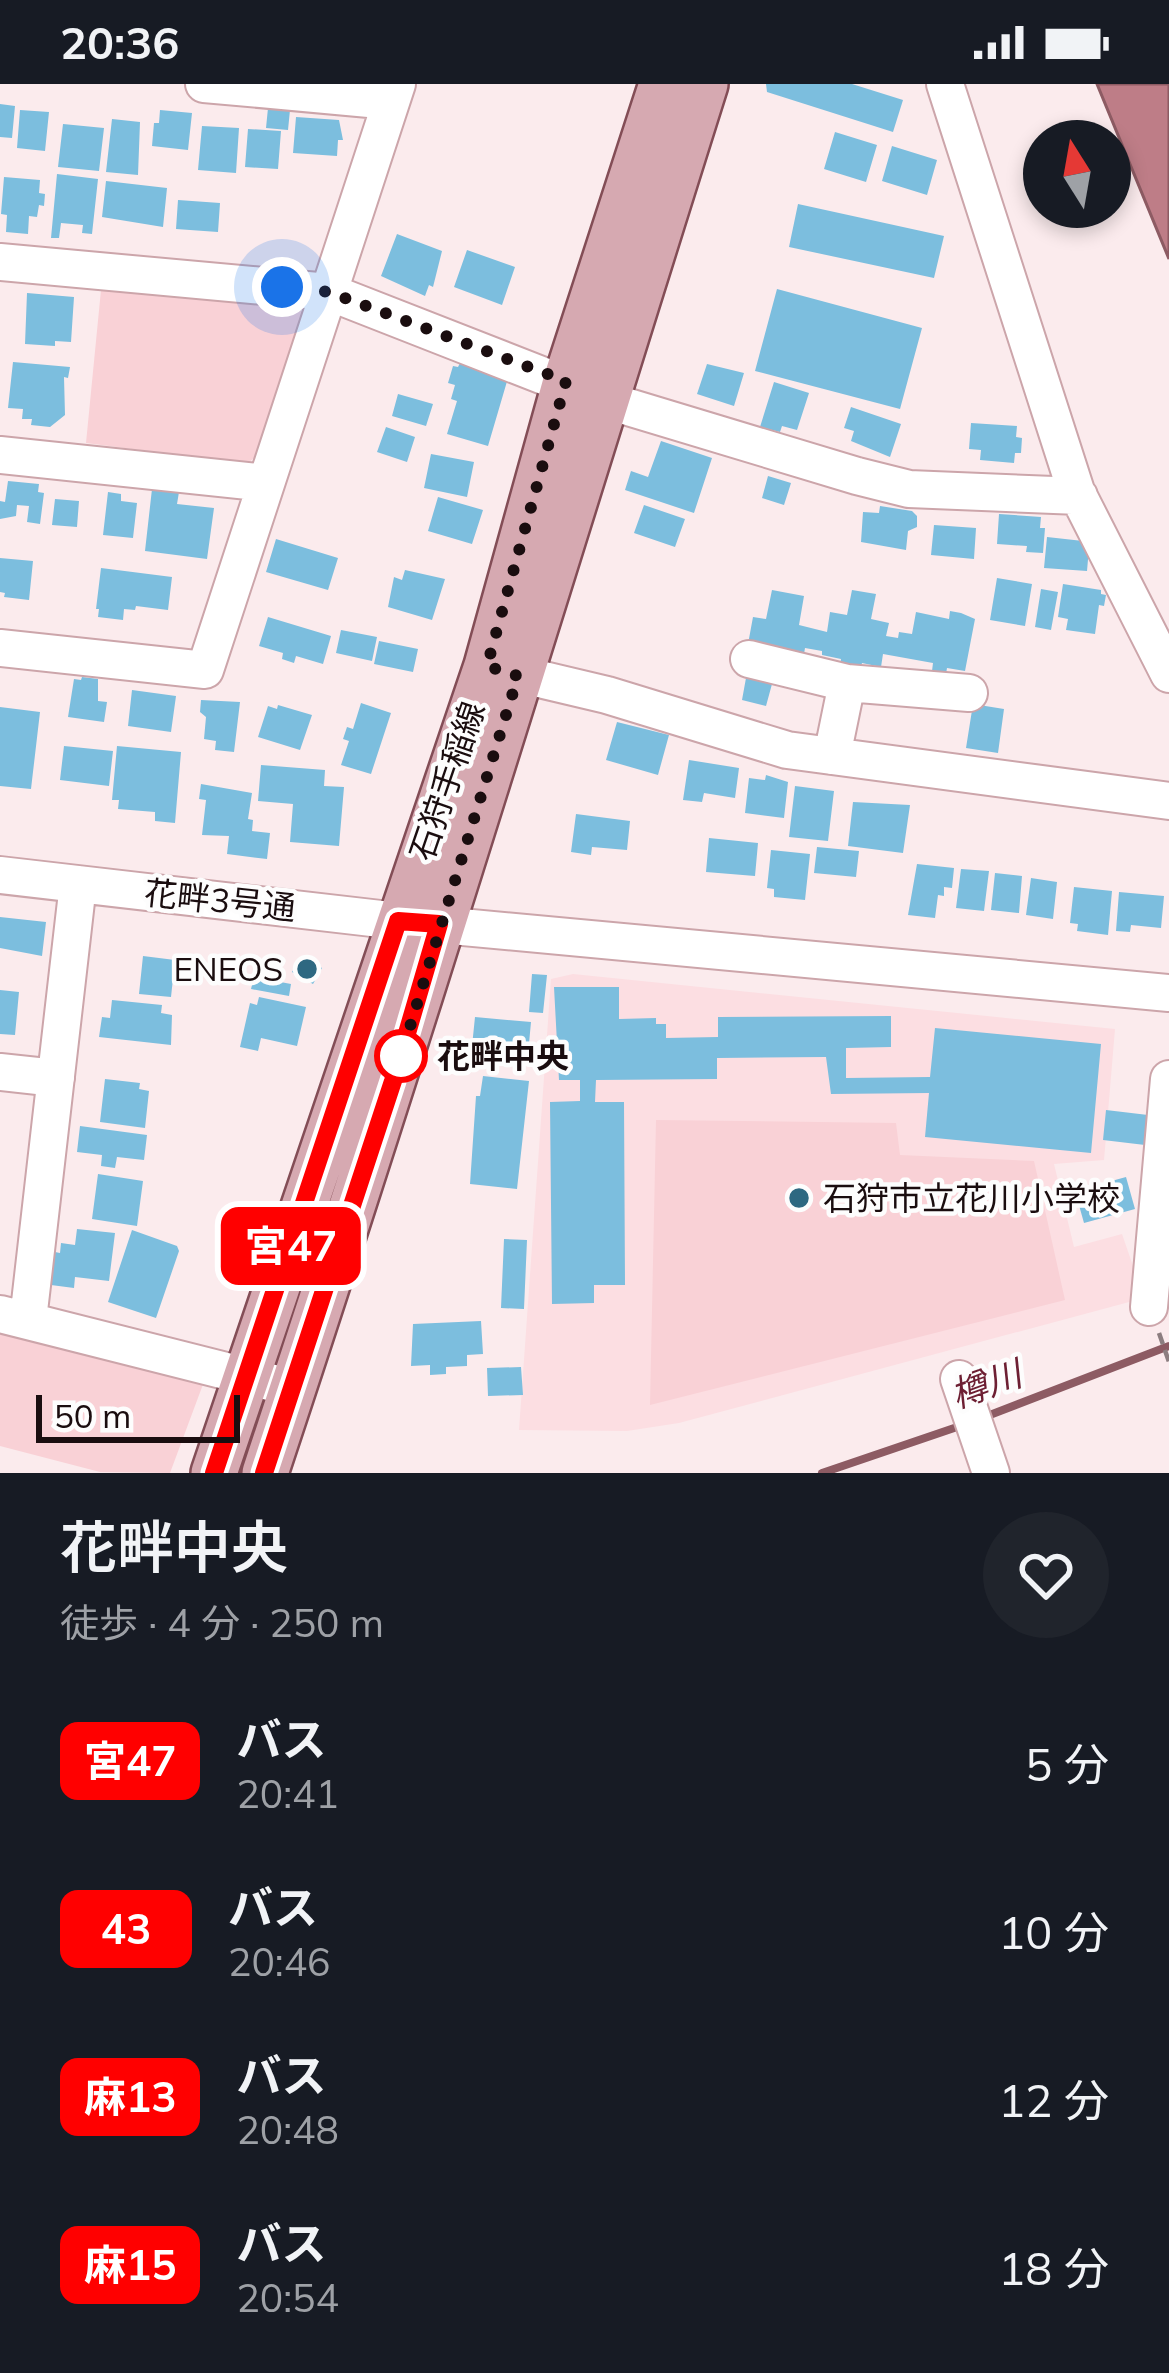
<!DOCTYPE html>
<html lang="ja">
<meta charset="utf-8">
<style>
:root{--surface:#171b24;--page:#20242c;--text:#f1f3f6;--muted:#9ea1a6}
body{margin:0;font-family:Mulish,"Noto Sans JP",sans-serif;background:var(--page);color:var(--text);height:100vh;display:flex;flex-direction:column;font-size:45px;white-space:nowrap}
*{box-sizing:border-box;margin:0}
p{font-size:39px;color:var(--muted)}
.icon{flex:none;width:66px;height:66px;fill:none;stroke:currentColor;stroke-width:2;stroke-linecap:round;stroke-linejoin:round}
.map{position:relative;height:1389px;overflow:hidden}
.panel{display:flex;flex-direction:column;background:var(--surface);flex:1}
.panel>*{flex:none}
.badge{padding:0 24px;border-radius:18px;font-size:42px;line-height:78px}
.needle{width:78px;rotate:349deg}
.tools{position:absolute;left:1023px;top:36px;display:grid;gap:24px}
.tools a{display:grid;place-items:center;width:108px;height:108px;border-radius:50%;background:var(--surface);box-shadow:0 6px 18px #0003;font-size:60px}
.scale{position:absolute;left:36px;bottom:30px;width:204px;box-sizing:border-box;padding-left:12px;border:6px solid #1a0d0f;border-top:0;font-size:33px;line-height:42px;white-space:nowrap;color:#1a0d0f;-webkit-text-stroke:9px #fdfdfd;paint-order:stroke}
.you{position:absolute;width:60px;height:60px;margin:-30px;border:9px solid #fff;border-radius:50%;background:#1a73e8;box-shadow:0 0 0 18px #1a73e833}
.map>.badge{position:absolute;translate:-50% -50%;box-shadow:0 0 0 6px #fff}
.round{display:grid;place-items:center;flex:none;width:126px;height:126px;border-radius:63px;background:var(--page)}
.headline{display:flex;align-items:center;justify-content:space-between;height:204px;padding:0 60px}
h1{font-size:57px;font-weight:600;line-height:90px}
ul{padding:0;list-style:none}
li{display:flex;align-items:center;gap:36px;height:168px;padding:0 60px}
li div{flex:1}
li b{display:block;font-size:45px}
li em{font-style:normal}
li .badge{min-width:132px;font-weight:700;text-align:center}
.status{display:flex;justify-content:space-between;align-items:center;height:84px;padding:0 60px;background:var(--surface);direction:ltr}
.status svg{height:33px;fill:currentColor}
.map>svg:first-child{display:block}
.built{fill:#fcdee2}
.green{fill:#f9d1d6}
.water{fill:#be7d87;stroke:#8d5b63;stroke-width:3}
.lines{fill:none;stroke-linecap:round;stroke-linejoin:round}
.stream{stroke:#8d5b63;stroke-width:8}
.building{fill:#7cbede}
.minor-casing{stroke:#cca5aa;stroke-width:40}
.major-casing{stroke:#834d56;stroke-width:50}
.path{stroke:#8c7e80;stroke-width:4.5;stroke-dasharray:12 6;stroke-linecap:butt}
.minor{stroke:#fff;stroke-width:36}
.major{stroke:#d6a9b1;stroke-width:45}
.line-casing{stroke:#fff;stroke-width:27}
.line{stroke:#f00;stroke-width:18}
.walk{stroke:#1a0d0f;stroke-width:12;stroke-dasharray:0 21.6}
.poi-dot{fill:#2e6881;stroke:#fdfdfd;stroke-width:4.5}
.stop-dot{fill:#fff;stroke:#f00;stroke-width:6}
.labels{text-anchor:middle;stroke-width:9;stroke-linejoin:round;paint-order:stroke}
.street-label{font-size:33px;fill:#1a0d0f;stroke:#fdfdfd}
.poi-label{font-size:33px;fill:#1a0d0f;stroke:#fdfdfd;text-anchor:end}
.stop-label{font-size:33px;font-weight:bold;fill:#1a0d0f;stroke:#fdfdfd;text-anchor:start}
.water-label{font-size:36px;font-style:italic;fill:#6d1f33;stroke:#fdfdfd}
</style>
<div class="status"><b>20:36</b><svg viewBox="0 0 49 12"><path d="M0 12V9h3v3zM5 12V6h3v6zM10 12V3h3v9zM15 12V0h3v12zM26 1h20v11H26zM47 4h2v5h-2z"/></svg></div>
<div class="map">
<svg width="1169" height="1389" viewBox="0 0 1169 1389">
<rect width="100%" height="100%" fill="#fbebed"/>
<path class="built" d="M573,890L1115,945L1104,1076L1054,1080L1074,1163L1122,1150L1144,1214L679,1339L627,1347L519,1346L551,895Z"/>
<path class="green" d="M101,206L297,221L303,229L254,374L247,380L86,359Z
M656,1036L896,1039L900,1071L1034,1077L1065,1216L650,1321Z
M0,1247L205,1295L170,1389L100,1388L0,1362Z"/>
<path class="water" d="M1097,0H1169V175Z"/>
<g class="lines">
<path class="stream" d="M982,1334L1169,1262
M822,1389L963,1341"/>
</g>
<path class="building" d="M766,0H852L903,16L893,48L767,8Z
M0,20L15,22L12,54L0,53Z
M268,24L290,26L288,46L266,44Z
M20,26L49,28L45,67L17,64Z
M160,26L192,29L188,66L152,62L154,39H159Z
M296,33L339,36L343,56H338L337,72L293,69Z
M112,35L140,38L138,91L106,88Z
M63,40L104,44L99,87L58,83Z
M202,42L239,44L236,89L198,86Z
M248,45L281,47L278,85L245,83Z
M835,48L877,61L866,98L824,85Z
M892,62L937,76L927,111L882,97Z
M57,90L98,95L92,150L82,149L83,141L61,139L59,154H51Z
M4,93L40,96L39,109L45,110L44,122L39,121L37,133L29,132L28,150L6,148L7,131L1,130Z
M106,97L167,104L163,143L102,133Z
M178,116L220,119L218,148L176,145Z
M798,120L944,152L934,194L789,163Z
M397,150L442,167L433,203L429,201L425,212L381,192Z
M467,166L515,183L502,221L454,203Z
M777,205L922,244L900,325L755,287Z
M27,209L74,213L71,258L55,257V262L25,260Z
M13,278L70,283L68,294L64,293L65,331L50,343L31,341L32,335H22L23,325L8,324Z
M460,279L508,294L488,362L447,350L457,317L451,315L455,301L448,299L453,282L458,283Z
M707,280L744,289L734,322L697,310Z
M774,298L809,309L797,346L782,342L780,348L760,343Z
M398,310L433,320L426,342L392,332Z
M851,323L901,340L890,373L851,357L854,347L844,344Z
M971,339L1017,342L1016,353L1022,354L1021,369H1015L1014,379L980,376L981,366L969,365Z
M386,343L415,353L407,378L377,368Z
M661,357L712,374L694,429L625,406L631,387L648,393Z
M431,370L474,378L467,413L424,404Z
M768,392L791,399L784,421L762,414Z
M8,397L39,400L38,408L44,409L40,440L27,438L29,422L17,421L16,432L0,435V417L5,418Z
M152,405L179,408L177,420L214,424L207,475L145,467Z
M108,408L121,410V417L137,419L133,454L103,451Z
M438,413L483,426L472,460L428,447Z
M55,415L79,417L77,443L52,441Z
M644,421L685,435L675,463L634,449Z
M880,422L912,427L917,432V443L908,447L906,466L861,458L863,428L879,429Z
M999,430L1041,433L1040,444H1045L1043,469L1026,468L1027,462L997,460Z
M934,441L976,444L974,475L931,471Z
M1047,453L1083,457V464H1089L1087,487L1044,484Z
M276,455L338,474L328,506L266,488Z
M0,474L33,477L29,516L4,513L5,509L0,508Z
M101,484L172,493L168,526L136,522L135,526L124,525L123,536L98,533L99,525H96Z
M405,486L445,495L432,536L388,523L394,493L402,496Z
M997,494L1032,500L1025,542L990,536Z
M1063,500L1101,506V510L1106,511L1104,522L1099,521L1095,550L1066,546L1068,535L1058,533Z
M1041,505L1058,508L1051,546L1035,543Z
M772,506L804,512L799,541L827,548L830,528L847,531L852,506L876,510L871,535L889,539L886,552L898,554L899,548L912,550L916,528L949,535L950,527L961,529L975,535L965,587L947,584L946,590L932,587L933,579L883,570L881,583L862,579L860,586L840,582L841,575L822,571V567L805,564L804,570L748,560L753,533L766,535Z
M268,533L331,552L323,580L296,572L294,579L282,575L283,569L259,562Z
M341,546L377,553L372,577L336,569Z
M379,557L418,565L413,588L374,580Z
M82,593L98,595V617L107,618L104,638L68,633L74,595L81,596Z
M746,594L772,600L766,622L742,616Z
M132,606L176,612L171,648L128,642Z
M201,616L240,618L234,668L215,666L216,657L204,655L206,633L200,628Z
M361,619L391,629L371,690L341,681L349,657L343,655L347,643L353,645Z
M973,620L1004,625L998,669L966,664Z
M278,621L312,631L300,666L258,653L268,622L277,625Z
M0,623L40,628L31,705L0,702Z
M617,638L669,651L658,691L606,676Z
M64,662L113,667L109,702L60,696Z
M117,662L181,668L175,739L155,737V728L118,725L119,716H112Z
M689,676L739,684L735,714L704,709L702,718L683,716Z
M261,681L325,686L324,702L344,703L339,762L290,758L293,720L258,717Z
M766,691L788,698L784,734L745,729L749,694L765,696Z
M201,700L252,709L248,735L253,736L252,747L270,749L267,775L227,770L229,752L202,751L206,716L199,715Z
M795,702L834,707L828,757L789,753Z
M853,718L910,721L903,769L848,762Z
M576,730L630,737L627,766L592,763L591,771L571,768Z
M709,754L758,759L755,792L706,788Z
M817,763L859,767L856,793L814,789Z
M771,766L810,770L805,816L774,813V805L767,804Z
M917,780L954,784L952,804L944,803V812L938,811L935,834L908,831Z
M961,785L989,787L984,827L956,824Z
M995,789L1022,792L1019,829L991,826Z
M1031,794L1057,798L1053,835L1026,831Z
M1074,803L1112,807L1108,851L1077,847L1078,840L1070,839Z
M1119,808L1164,812L1161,844L1131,841L1130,848L1116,847Z
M0,833L46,838L42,872L0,864Z
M143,872L175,876L171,913L139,910Z
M302,872L322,884L313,900L292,888Z
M532,890L547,891L543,929L529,928Z
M254,893L291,900L289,912L251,905Z
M554,903H619V935L656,934V940H666V954L718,953V933L891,932V963L846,964V994L930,993L935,944L1101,960L1091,1069L925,1053L929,1009L831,1010L826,973L717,974V995L596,996L595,1018H624L625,1201H594V1219L552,1220L550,1018L580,1017V996H559Z
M0,906L19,908L15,951L0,950Z
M259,913L306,923L297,962L261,954L258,967L240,963L250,919L257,921Z
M112,916L162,921L161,929L172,931L171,961L99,953L102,933L110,934Z
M475,933L531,938L527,981L510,980L511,975L471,972Z
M483,992L529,997L517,1105L470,1100L476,1012H480Z
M105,995L140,999L139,1005L149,1007L145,1044L100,1038Z
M1106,1026L1148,1031L1145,1061L1103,1056Z
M80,1042L147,1051L144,1076L117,1073L115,1084L101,1082L102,1071L77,1068Z
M98,1090L143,1097L137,1142L92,1135Z
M1126,1093L1135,1125L1084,1139L1075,1107Z
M77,1145L115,1149L109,1197L75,1193L74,1204L51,1201L55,1168L60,1169L61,1159L75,1161Z
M132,1146L177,1162L179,1167L156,1234L108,1218Z
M504,1155L527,1156L524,1225L501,1224Z
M481,1237L483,1270L467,1271V1282L446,1283V1290L430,1291V1281L411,1282L413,1240Z
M521,1283L523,1311L488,1312L487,1284Z"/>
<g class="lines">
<g class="minor-casing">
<path id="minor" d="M204,0L391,17
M945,0L1076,407L1169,590
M0,178L329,208L605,316L857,392L909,405L1079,412
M0,371L266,399
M0,564L205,586L397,0
M749,575L847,599L969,609
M497,585L607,611L787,666L1169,717
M832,672L847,599
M0,791L398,837L1169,909
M0,988L56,994
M1149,1223L1169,995
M0,1230L293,1304
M28,1236L78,800
M959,1295L991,1389"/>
</g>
<g class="major-casing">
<path id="major" d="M214,1389L487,582L566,297L662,0
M265,1389C418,928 559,463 705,0"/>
</g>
<path class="path" d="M1159,1249L1169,1278"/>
<use href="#minor" class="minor"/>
<use href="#major" class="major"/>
</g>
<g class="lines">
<g class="line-casing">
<path id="line" d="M214,1389L398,837L439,840L393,997L264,1389"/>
</g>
<use href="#line" class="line"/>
<path class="walk" d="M282,203L329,208L566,297L487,582L518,592L401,972"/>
</g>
<g class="poi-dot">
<circle cx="307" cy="885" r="12"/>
<circle cx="799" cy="1114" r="12"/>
</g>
<circle class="stop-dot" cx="401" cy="972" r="24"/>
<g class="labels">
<g class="street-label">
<text transform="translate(447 697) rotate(-71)" y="12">石狩手稲線</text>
<text transform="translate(220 816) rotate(6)" y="12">花畔3号通</text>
</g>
<g class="poi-label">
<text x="283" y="897">ENEOS</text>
<text x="823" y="1126" text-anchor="start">石狩市立花川小学校</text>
</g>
<g class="stop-label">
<text x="437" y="984">花畔中央</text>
</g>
<g class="water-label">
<text transform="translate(986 1300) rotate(-20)" y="13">樽川</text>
</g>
</g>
</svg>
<div class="tools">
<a><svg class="needle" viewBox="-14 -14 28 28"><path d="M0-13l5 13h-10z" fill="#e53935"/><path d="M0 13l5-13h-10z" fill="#9ea1a6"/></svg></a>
</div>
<div class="scale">50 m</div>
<div class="you" style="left:282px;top:203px"></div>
<b class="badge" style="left:291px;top:1162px;background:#f00;color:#fff">宮47</b>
</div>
<section class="panel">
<div class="headline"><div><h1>花畔中央</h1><p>徒歩 · 4 分 · 250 m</p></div><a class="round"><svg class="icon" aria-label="heart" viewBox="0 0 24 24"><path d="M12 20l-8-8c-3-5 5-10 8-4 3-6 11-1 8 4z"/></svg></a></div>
<ul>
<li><span class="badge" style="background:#f00;color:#fff">宮47</span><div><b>バス</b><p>20:41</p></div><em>5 分</em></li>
<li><span class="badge" style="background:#f00;color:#fff">43</span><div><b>バス</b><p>20:46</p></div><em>10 分</em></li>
<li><span class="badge" style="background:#f00;color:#fff">麻13</span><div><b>バス</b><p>20:48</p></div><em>12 分</em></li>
<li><span class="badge" style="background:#f00;color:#fff">麻15</span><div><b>バス</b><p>20:54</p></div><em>18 分</em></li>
</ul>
</section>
